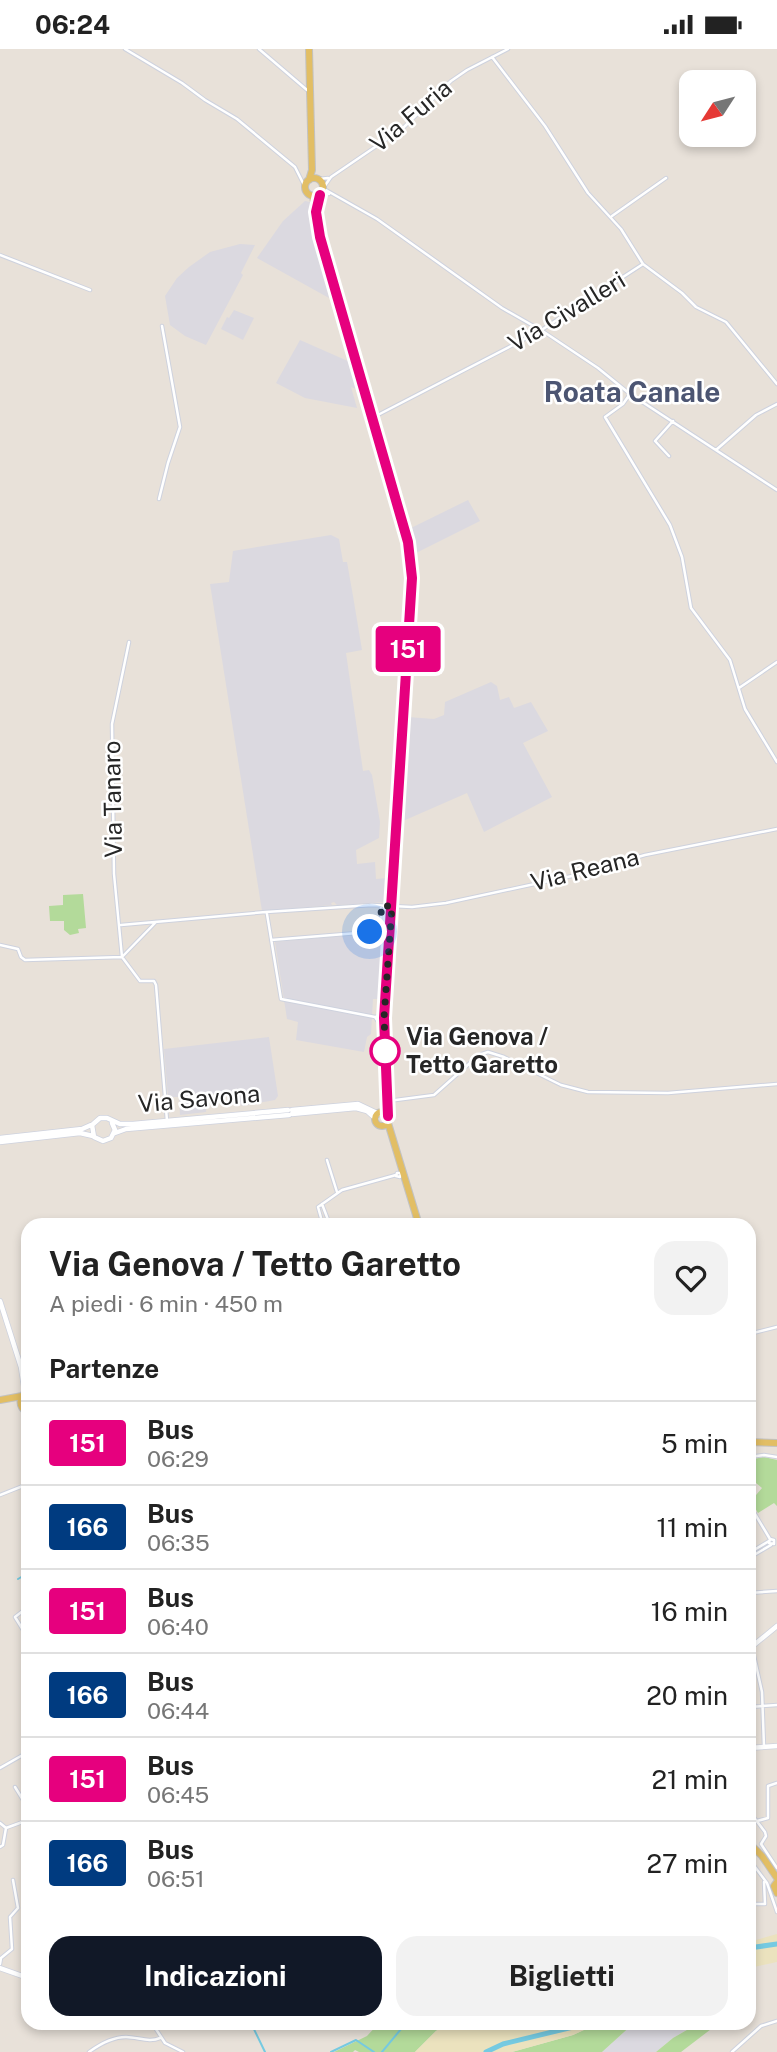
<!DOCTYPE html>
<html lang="it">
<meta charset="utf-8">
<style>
:root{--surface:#fff;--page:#f2f2f2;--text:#222;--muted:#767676;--line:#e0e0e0;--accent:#111827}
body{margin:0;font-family:"Public Sans",sans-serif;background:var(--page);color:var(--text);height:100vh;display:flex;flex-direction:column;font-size:26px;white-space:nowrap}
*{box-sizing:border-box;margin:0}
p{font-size:23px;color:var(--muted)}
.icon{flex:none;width:38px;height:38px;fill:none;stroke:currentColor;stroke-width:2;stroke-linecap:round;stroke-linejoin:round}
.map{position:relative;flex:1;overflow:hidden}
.drawer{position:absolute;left:21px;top:1169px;width:735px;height:812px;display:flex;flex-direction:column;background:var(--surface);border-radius:21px;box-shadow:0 4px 10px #0003}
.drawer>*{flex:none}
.badge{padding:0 14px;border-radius:5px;font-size:24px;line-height:46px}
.needle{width:46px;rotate:234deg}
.controls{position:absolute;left:679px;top:21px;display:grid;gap:14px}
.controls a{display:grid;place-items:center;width:77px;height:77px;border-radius:14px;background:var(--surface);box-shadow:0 4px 10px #0003;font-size:35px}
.you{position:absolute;width:35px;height:35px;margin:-18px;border:5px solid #fff;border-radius:50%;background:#1a73e8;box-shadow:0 0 0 10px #1a73e833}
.map>.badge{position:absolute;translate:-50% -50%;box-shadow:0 0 0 4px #fff}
h2{padding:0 28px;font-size:26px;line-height:63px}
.round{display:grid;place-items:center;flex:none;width:74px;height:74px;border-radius:21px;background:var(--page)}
.summary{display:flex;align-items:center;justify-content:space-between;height:119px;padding:0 28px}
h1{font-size:33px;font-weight:700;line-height:52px}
.action{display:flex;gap:14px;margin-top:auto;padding:14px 28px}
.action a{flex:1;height:80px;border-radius:21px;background:var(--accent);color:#fff;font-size:28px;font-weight:700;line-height:80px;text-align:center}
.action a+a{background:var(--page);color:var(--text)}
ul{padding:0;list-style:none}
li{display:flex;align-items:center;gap:21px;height:84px;padding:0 28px;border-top:2px solid var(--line)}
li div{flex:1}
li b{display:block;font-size:26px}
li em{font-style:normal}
li .badge{min-width:77px;font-weight:700;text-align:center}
.status{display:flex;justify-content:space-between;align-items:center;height:49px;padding:0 35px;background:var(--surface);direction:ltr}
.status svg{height:19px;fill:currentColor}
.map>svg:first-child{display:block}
.industrial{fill:#dbd9e0}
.green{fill:#b3da9a}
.sand{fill:#ebe2be}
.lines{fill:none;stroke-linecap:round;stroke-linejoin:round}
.stream{stroke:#75cae1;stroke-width:2}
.river{stroke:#75cae1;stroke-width:5}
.minor-casing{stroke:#ced2de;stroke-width:4.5}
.tertiary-casing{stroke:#ced2de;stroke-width:6}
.primary-casing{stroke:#c2c2c2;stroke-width:8}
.minor{stroke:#fff;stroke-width:2.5}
.tertiary{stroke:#fff;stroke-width:4.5}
.primary{stroke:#e2be64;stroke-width:6}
.line-casing{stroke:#fff;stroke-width:16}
.line{stroke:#e6007e;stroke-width:10}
.walk{stroke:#262626;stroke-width:7;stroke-dasharray:0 12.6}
.stop-dot{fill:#fff;stroke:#e6007e;stroke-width:3.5}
.labels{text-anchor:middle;stroke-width:5;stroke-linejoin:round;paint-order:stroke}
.street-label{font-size:24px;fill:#262626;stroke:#fff}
.stop-label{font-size:24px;font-weight:bold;fill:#262626;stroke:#fff;text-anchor:start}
.quarter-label{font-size:28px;font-weight:bold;fill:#4c5572;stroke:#fff}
</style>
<div class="status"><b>06:24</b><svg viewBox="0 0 49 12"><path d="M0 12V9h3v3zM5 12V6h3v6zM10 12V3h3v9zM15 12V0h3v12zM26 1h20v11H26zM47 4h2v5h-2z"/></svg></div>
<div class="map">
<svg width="777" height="2003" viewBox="0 0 777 2003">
<rect width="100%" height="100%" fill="#e8e1d9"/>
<path class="industrial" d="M305,152L310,153L329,249L257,209L283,172Z
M240,195L255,196L241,224L243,226L206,296L185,287L170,276L165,247L177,229L189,218L210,203Z
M234,261L254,269L243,291L221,280L227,268L229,269Z
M300,291L350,313L359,341L351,338L357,359L305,349L276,334Z
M468,451L480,472L414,505L409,480Z
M331,486L339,490L343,513H347L353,547L362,601L346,604L363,722L369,721L372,726L380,773L379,789L356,801L357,815L375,813L376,830L388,829L386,853L337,856L334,853L331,854L332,856L262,862L210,535L229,533L233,502Z
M491,633L497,637L500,651L509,648L514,659L531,653L548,682L523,694L552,748L484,783L467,744L403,772L408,668L434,670L444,666L445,653Z
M375,884L377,896L385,895L383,950H373L371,985L367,988L364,1003L296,991L298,973L287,970L275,893Z
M269,988L278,1047L275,1051L242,1057L228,1043L207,1046L206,1063L180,1066L179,1048H168L164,1000Z
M634,1974H698L673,1989L656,2003H602Z"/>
<path class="green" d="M83,845L86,879L78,880L79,884L70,886L64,881V872H50L49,857L63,856V846Z
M764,1408L777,1411V1457L774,1454L758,1464L751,1452L762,1439L756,1434L749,1443V1411Z
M379,1974H388L392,1979L397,1974H449L436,1982L415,2003H359L355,2001L353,2003H334L367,1987Z
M599,1974H634L602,2003H512L573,1986Z
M699,1974H719L681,2003H656L673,1989Z"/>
<path class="sand" d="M777,1885V1913L754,1918L753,1914H749V1893Z
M449,1974H599L573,1986L512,2003H415L436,1982Z"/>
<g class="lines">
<path class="stream" d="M18,1530L28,1524
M251,1974L265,2003
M331,2003L356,1991L374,2003
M382,2003L406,1974"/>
<path class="river" d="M749,1899L777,1895
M486,2003L503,1995L573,1978L579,1974"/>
<g class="minor-casing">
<path id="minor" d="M125,0L182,34L205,51L237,70L295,118L305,138
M259,0L307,41
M492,8L545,77L588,144L621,180L643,215L682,244L696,258L726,273L777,335
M319,130L328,129
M324,138L331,128L403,79L451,32L467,21L508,0
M324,140L377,170L502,259L544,283L598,319L630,345L777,441
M321,144L329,145
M612,167L666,129
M0,206L90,241
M630,345L623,355L605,368L670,476L682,508L691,559L730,611L745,660L777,713
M372,369L540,282L643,215
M716,401L756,366L777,355
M669,407L655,392L673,372
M159,450L168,414L180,378L162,277
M739,639L777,613
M267,865L281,950L375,968L384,966
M121,876L266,863L372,856L412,858L446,854L572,827L645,806L777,780
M271,891L370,883C384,878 381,869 381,857
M0,896L18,900L21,908L25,911L122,908L156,873
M122,908L114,825L112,675L129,593
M122,908L140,932H154L156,936L167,1072
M375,968L383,980
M388,1052L434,1046L479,1006L488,1003L504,1008L561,1036L588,1043L668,1044L777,1035
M327,1111L337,1143
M397,1124H401L400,1128L396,1127Z
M322,1155L330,1176
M323,1176L318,1158L342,1141L396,1126
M749,1285L777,1278
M749,1408L764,1406L777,1408
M0,1446L28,1435
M749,1455L770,1490
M770,1490L774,1491V1495L769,1494Z
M749,1504L769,1492
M749,1509L771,1496
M749,1544L777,1542
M28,1553L24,1561L15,1568L28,1589
M752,1598L762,1643L764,1698
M749,1658L777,1656
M0,1719L28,1703
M15,1738L28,1759
M749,1762L765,1783L766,1787L761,1795L777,1819
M757,1772L768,1769V1737L777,1734
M0,1774L6,1779
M6,1779L28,1771
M0,1798L3,1796L6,1779
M749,1810L767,1834L777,1863
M749,1855H765L764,1833
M0,1915L1,1909L12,1900L10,1868L18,1859L13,1831
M152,1974L165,1994L183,2003
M89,2003C100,1995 112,1988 126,1988C138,1988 149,1994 160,1989
M732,2003L761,1977L777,1972"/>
</g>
<g class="tertiary-casing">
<path id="tertiary" d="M292,1061L358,1055L379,1065
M292,1065L356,1059L367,1062L376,1070
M112,1074L115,1081L111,1089L103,1092L94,1088L92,1076L100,1069H107L120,1075H133L288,1061
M115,1084L126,1080L289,1066
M0,1089L82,1080L91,1076
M0,1093L80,1084L93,1087
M0,1252L21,1318L25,1344
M749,1600L777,1577
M749,1699L777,1697
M0,1919L28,1929"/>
</g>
<g class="primary-casing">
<path id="primary" d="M305 138a9 9 0 1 1 18 0a9 9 0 1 1-18 0Z
M309,131L312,121L309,0
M313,148L325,206L408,493L412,529L384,966L388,1067
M375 1070a7 7 0 1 1 14 0a7 7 0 1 1-14 0Z
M388,1074L419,1176
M28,1342C18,1348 18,1358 28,1364
M0,1351L22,1347
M749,1393L777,1394
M749,1794L762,1807L777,1829
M777,1833L774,1837L777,1844"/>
</g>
<use href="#minor" class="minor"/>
<use href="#tertiary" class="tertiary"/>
<use href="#primary" class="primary"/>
</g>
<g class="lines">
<g class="line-casing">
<path id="line" d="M320,146L316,163L320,188L408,493L412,529L384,969L388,1067"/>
</g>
<use href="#line" class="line"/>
<path class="walk" d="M370,883C384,878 381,869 381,857H392L384,969L386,1010L385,1002"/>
</g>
<circle class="stop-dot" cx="385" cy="1002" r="14"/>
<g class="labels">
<g class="street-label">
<text transform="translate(411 67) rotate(-40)" y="8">Via Furia</text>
<text transform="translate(567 263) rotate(-31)" y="8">Via Civalleri</text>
<text transform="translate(113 750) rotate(-91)" y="8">Via Tanaro</text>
<text transform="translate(585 821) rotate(-14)" y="8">Via Reana</text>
<text transform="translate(199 1050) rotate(-5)" y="8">Via Savona</text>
</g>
<g class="stop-label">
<text x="406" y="996">Via Genova /<tspan x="406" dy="28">Tetto Garetto</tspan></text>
</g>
<g class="quarter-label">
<text x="632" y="353">Roata Canale</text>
</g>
</g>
</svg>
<div class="controls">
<a><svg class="needle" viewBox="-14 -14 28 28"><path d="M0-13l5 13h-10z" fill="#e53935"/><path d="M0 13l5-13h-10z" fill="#767676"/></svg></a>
</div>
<div class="you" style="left:370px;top:883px"></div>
<b class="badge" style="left:408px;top:600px;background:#e6007e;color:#fff">151</b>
<section class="drawer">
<div class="summary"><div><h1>Via Genova / Tetto Garetto</h1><p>A piedi · 6 min · 450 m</p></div><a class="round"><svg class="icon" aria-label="heart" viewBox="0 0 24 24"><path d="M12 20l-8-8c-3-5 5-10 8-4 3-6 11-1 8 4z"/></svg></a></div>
<h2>Partenze</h2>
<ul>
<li><span class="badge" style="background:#e6007e;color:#fff">151</span><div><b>Bus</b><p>06:29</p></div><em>5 min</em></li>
<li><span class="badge" style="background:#003b80;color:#fff">166</span><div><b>Bus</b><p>06:35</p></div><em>11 min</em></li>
<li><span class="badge" style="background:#e6007e;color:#fff">151</span><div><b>Bus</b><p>06:40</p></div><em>16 min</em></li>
<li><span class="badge" style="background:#003b80;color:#fff">166</span><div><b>Bus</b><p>06:44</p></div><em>20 min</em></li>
<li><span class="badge" style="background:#e6007e;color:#fff">151</span><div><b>Bus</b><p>06:45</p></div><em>21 min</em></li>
<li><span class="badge" style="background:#003b80;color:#fff">166</span><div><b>Bus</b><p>06:51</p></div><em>27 min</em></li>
</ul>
<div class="action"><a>Indicazioni</a><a>Biglietti</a></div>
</section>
</div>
